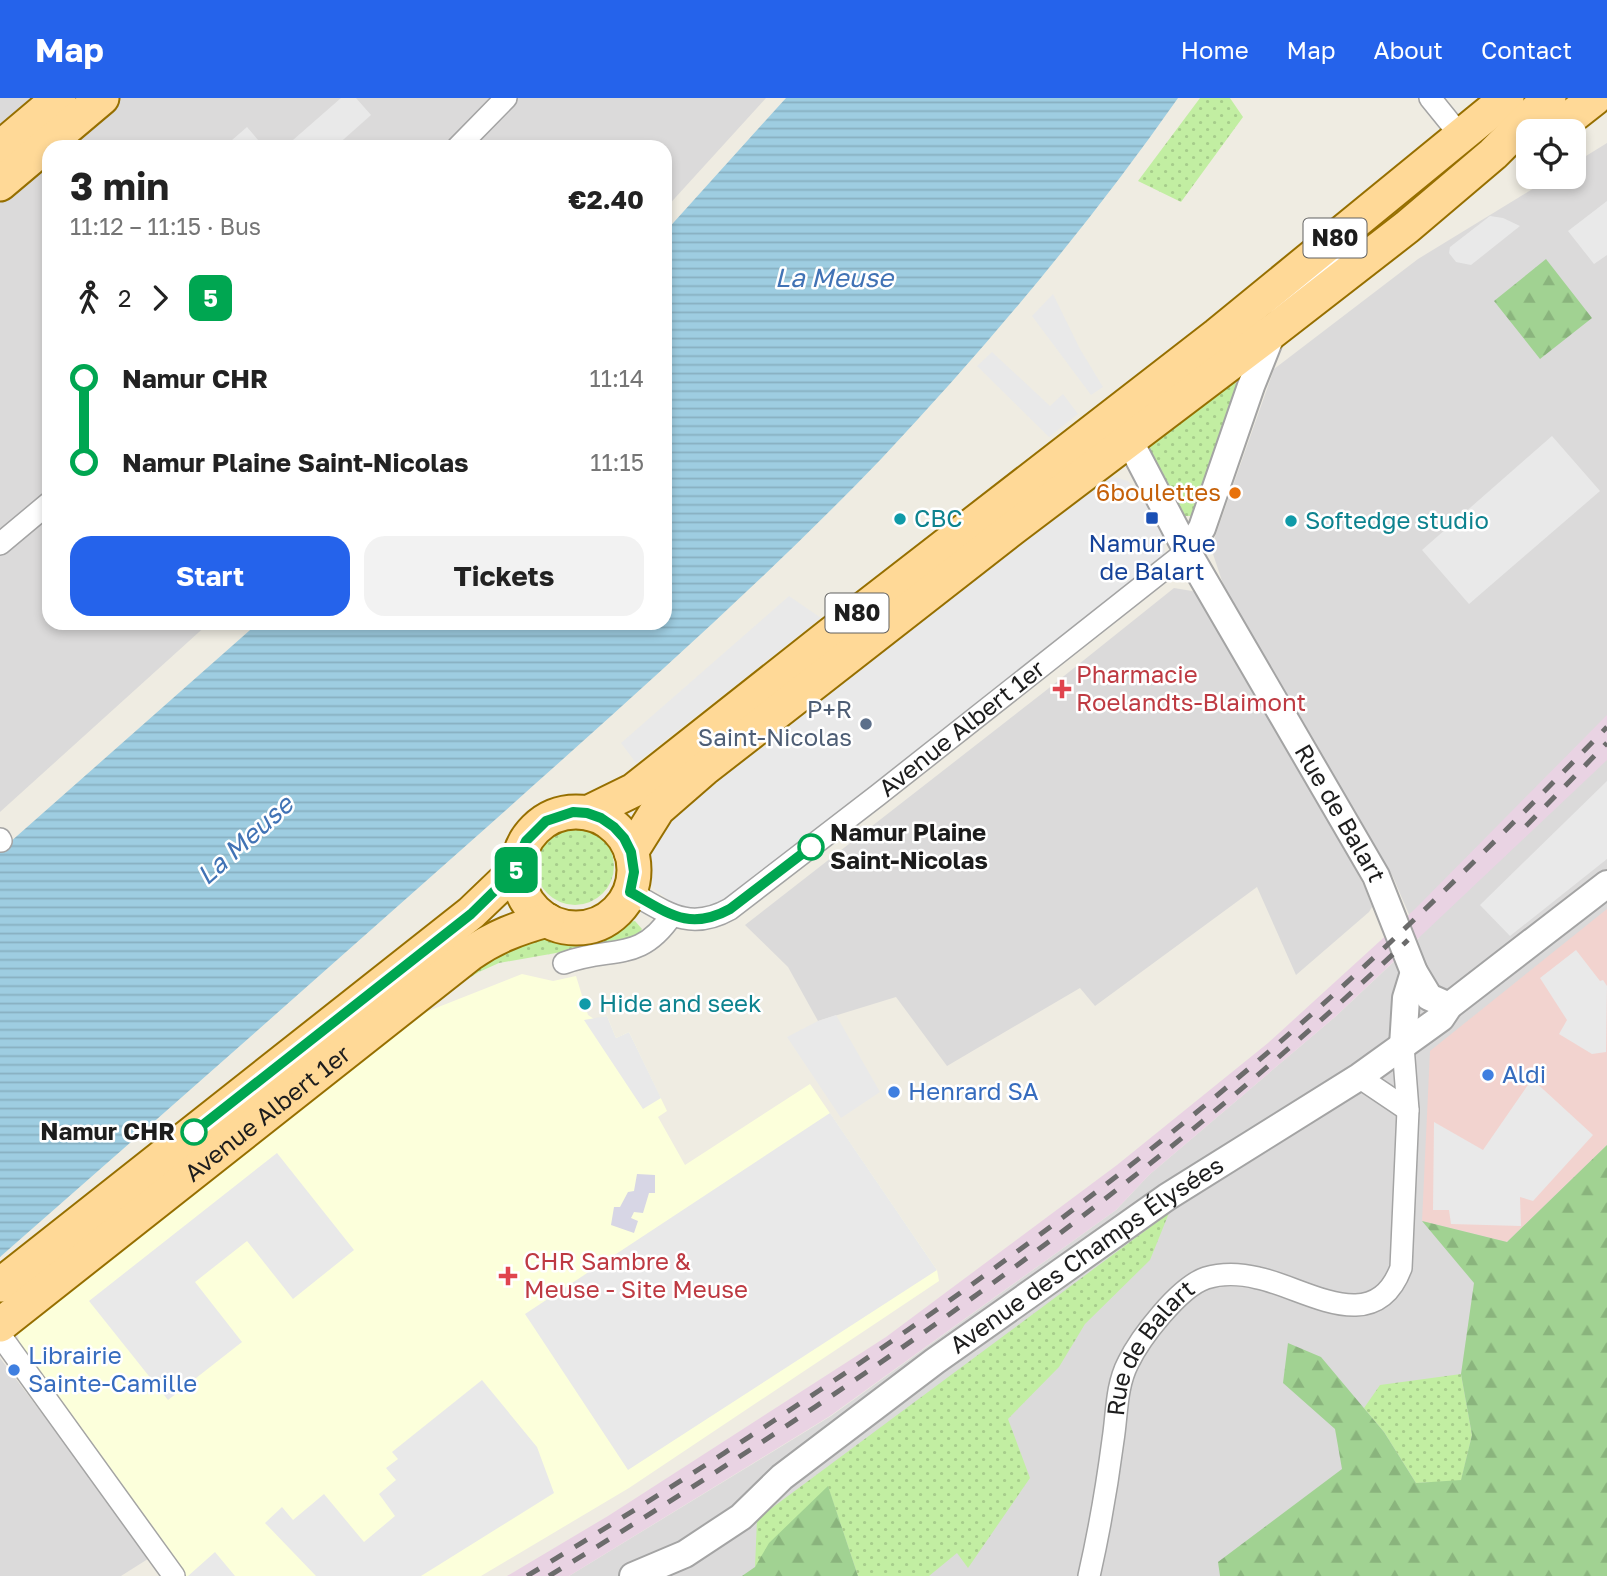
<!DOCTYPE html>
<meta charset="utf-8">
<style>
:root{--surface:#fff;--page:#f2f2f2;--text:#222;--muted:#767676;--accent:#2563eb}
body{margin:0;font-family:"Golos Text",sans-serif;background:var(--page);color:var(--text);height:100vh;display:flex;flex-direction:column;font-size:26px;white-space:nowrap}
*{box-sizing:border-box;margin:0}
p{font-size:23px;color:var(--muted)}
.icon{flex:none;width:38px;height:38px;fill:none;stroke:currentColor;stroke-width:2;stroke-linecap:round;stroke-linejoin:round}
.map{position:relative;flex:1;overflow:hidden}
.panel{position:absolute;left:42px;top:42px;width:630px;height:490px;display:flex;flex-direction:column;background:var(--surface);border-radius:21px;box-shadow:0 4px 10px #0003}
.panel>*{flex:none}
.badge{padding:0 14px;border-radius:10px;font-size:24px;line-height:46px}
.tools{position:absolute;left:1516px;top:21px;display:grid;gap:14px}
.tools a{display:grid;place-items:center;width:70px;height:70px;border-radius:14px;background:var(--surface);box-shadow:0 4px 10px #0003;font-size:35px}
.map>.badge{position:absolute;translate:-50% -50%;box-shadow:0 0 0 4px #fff}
.legs{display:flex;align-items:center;gap:10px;height:77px;padding:0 28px;font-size:23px}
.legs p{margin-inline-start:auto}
.summary{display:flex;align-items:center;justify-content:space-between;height:119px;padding:0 28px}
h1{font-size:38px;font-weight:700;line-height:52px}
.action{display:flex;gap:14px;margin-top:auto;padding:14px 28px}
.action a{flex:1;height:80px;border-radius:21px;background:var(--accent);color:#fff;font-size:28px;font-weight:700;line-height:80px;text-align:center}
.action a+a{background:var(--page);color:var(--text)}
ul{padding:0 28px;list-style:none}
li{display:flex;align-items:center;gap:24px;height:84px;font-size:26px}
li i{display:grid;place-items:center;width:10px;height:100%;margin:0 9px;background:currentColor}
li i::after{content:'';width:18px;height:18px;margin:-9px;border:5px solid;border-radius:50%;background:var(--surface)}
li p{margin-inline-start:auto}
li:first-child i{background:linear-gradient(#0000 50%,currentColor 0)}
li:last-child i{background:linear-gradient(currentColor 50%,#0000 0)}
header{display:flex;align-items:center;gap:42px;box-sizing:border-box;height:98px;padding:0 35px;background:var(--accent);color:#fff}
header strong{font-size:33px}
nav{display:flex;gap:38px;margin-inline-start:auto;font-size:24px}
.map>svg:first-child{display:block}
.residential{fill:#dbdada}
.commercial{fill:#f2d3cf}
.education{fill:#fcffdb}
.railway{fill:#e9d3e3}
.grass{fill:url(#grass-dots)}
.forest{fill:url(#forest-firs)}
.parking{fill:#e9e9e9}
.plaza{fill:#d7d6e5}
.water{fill:url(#water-rules)}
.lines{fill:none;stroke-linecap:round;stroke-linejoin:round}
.minor-casing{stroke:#a4a4a4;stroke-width:24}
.tertiary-casing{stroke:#a4a4a4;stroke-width:30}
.primary-casing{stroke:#966f00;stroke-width:37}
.minor{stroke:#fff;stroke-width:21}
.tertiary{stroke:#fff;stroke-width:26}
.primary{stroke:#ffd997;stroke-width:33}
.rail{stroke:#6b6b6b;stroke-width:5;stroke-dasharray:14 14;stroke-linecap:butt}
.line-1-casing{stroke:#fff;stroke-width:16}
.line-1{stroke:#00a651;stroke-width:10}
.food-dot{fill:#e8710a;stroke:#fff;stroke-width:2.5}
.transit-dot{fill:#1a4fb4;stroke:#fff;stroke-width:2.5}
.culture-dot{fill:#0f9aa8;stroke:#fff;stroke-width:2.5}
.health-dot{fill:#e0444e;stroke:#fff;stroke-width:2.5}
.service-dot{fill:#5c6f8a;stroke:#fff;stroke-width:2.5}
.stop-1-dot{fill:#fff;stroke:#00a651;stroke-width:3.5}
.shop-dot{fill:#3f7fe0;stroke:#fff;stroke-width:2.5}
.labels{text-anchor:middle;stroke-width:5;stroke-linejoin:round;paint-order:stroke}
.shield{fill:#fff;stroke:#616161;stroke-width:2}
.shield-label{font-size:23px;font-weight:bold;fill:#1d1d1d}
.food-label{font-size:24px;fill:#c56008;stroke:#fff;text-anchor:end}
.culture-label{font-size:24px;fill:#0d838f;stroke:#fff;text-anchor:start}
.transit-label{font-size:24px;fill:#164399;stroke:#fff}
.health-label{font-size:24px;fill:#be3a42;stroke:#fff;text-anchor:start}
.service-label{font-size:24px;fill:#4e5e75;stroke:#fff;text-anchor:end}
.street-label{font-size:24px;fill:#1d1d1d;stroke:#fff}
.stop-label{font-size:24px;font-weight:bold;fill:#1d1d1d;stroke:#fff;text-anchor:start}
.shop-label{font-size:24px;fill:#366cbe;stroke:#fff;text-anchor:start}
.water-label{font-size:26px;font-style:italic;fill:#4173b5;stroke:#fff}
</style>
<header>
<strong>Map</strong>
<nav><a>Home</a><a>Map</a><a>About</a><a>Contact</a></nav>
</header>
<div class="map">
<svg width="1607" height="1478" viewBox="0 0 1607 1478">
<defs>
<pattern id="grass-dots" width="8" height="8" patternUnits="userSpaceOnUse" patternTransform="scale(1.75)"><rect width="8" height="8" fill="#c2eea2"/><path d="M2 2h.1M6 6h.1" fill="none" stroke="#a6cc8b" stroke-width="1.8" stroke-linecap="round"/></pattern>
<pattern id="forest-firs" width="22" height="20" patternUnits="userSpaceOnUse" patternTransform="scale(1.75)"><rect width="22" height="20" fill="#a1d292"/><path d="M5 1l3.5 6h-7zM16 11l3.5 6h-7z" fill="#8ab47d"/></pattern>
<pattern id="water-rules" width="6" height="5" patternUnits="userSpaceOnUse" patternTransform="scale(1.75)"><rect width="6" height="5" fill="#9ecde1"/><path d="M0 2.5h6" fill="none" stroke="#88b0c1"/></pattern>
</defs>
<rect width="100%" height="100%" fill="#efece2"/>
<path class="residential" d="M0,0H766L665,111V49H49V525H209L0,714Z
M1607,45V1478H569L831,1318L1116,1112L1149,1077L1336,918L1419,840L1393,779L1225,492L1211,450L1274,271L1418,161L1552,79H1573V66Z
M1174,490L1198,494L1349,759L1366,792L1372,809L1369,814L1296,877L1257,789L1095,908L1080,890L947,968L896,899L818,923L788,869L745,827L1044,594Z
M0,1260L151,1459L121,1478H0Z"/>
<path class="commercial" d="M1607,811V1047L1507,1144L1422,1123L1430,953Z"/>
<path class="education" d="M522,876L553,883L576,878L588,917L594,921L607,918L616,940L629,934L667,1013L658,1019L685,1067L810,986L937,1172L939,1183L629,1390L481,1478H183L19,1246L17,1225L408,921Z"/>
<path class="railway" d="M1607,617V662L1336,918L1149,1077L1116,1112L830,1318L569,1478H507L608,1418L886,1239L1117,1067L1268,945L1414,812Z"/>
<path class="grass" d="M1200,0H1230L1243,19L1181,104L1138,83Z
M1229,282L1235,284L1239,290L1195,418H1183L1148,353L1146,343Z
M536 768a39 39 0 1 1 78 0a39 39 0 1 1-78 0Z
M635,823L642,831L635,841L499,865L479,874L412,915L491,853L545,838L583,844L600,839L629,824Z
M1169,1115L1150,1162L1085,1226L1059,1269L1008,1321L1030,1380L968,1470L957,1455L929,1478H858L828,1389L755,1469L757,1421Z
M1461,1276L1472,1337L1461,1383L1416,1385L1384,1334L1364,1310L1380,1287Z"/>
<path class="forest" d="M1546,161L1592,220L1540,261L1494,203Z
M1607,1047V1478H1220L1218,1464L1342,1371L1335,1331L1283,1285L1288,1245L1321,1259L1384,1334L1416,1385L1461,1382L1472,1337L1461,1276L1474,1185L1422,1123L1507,1144Z
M828,1388L858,1478H742L755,1469L769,1445Z"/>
<path class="parking" d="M341,0H356L371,17L335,49H285Z
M247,29L264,49H224Z
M1607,103V157L1594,166L1568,133Z
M1490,118L1503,120L1520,128L1471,167L1456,164L1449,155L1450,149Z
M1053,196L1080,251L1103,289L1091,297L1032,218Z
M992,254L1050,308L1063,296L1078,316L1049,339L977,268Z
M1552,338L1600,393L1469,506L1422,452Z
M1105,376L1128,383L1148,404L1164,433L1165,455L1148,472L747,786L718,805L688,813L671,804L653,790L646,765L649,741L664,721Z
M789,498L821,520L636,665L621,645Z
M1607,683V761L1510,838L1480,807Z
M1576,852L1600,883L1603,882L1607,888L1606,954L1592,956L1559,936L1567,922L1540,880Z
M836,917L880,994L841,1020L787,939L818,923Z
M607,918L616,940L629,934L661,1000L643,1011L584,922Z
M1532,981L1593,1037L1533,1103L1520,1099L1521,1128L1451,1126L1449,1112H1433L1434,1024L1483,1052Z
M830,1015L937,1172L628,1372L525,1216Z
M277,1055L354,1152L293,1201L247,1143L195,1184L242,1244L168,1302L89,1203Z
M482,1282L537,1349L554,1395L421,1478H316L265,1425L282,1409L293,1422L324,1396L364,1444L395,1418L379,1396L396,1382L386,1370L398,1361L392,1354Z
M215,1454L235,1478H188Z"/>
<path class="plaza" d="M637,1076L655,1077V1095H649L643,1115L634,1114L631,1120L638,1123L634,1135L611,1127L614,1109H620L628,1094L634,1093Z"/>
<path class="water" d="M786,0H1178C1089,127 988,247 882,360C757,490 621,609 487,729C325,873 163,1016 0,1159V753L258,525H665V134Z"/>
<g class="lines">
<g class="minor-casing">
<g id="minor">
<path d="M1430,0L1460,37"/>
<path d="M458,49L506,0"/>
<path d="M0,446L49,405"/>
<path d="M0,741L1,743"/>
<path id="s1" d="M630,794C666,814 689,834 730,811L878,697L1187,453"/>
<path d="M564,865C612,847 639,866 672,817"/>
<path d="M1359,979L1408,1012"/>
<path d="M0,1237L174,1478"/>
<path id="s2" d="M1089,1478C1099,1434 1107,1388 1113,1342C1117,1317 1116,1288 1128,1265C1140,1240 1179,1189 1206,1180C1222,1175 1242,1176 1258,1180C1306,1190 1374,1241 1401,1170L1408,1012L1403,948"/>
</g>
</g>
<g class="tertiary-casing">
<g id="tertiary">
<path id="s3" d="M1129,342L1187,453L1376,778L1414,874L1429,899L1449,908"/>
<path d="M1187,453L1202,430L1251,288L1273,233L1304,191L1347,151"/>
<path d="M1403,948L1406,900L1414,874"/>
<path id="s4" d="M633,1478L685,1456L741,1419L782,1379L935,1263L1167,1099L1359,979L1441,920L1449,908L1607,786"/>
</g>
</g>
<g class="primary-casing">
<g id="primary">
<path d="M1553,33L1595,0"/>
<path d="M0,50L59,0"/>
<path d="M0,86L102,0"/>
<circle cx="576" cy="772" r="58"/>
<path d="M587,715L634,692L830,537L1217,237L1507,0"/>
<path d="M631,754L658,711L704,671L1013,430L1273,233L1407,129L1493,56L1549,0"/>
<path d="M0,1187L471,815L518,770"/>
<path id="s5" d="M0,1227L470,856C494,839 518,830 547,822"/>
</g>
</g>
<use href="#minor" class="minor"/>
<use href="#tertiary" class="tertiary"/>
<use href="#primary" class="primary"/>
<path class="rail" d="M1526,728L1607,645
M527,1478C780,1325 1026,1160 1252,968C1377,862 1493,747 1607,629
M549,1478C854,1293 1149,1088 1408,842"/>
</g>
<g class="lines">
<g class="line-1-casing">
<path id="line-1" d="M194,1034L471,816L518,770L520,756L526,743L546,723L573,714L587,715L601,720L614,729L624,740L631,754L634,774L630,794C667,814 688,834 730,811L811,749"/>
</g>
<use href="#line-1" class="line-1"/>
</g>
<circle class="food-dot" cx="1235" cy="395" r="7"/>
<rect class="transit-dot" x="1145" y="413" width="14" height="14" rx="3.5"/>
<g class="culture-dot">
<circle cx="900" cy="421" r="7"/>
<circle cx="1291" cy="423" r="7"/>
<circle cx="585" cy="906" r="7"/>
</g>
<g class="health-dot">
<path d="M1058.5 580.5h7v7h7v7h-7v7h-7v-7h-7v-7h7z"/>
<path d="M504.5 1167.5h7v7h7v7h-7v7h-7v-7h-7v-7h7z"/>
</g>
<circle class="service-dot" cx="866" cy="626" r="7"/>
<g class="stop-1-dot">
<circle cx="811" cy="749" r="12"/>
<circle cx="194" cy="1034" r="12"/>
</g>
<g class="shop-dot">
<circle cx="1488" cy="977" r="7"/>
<circle cx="894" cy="994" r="7"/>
<circle cx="14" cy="1272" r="7"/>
</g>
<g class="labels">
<g class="shield">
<rect x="1303.5" y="120.5" width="63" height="39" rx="5"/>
<rect x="825.5" y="495.5" width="63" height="39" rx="5"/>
</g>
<g class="shield-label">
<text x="1335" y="148">N80</text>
<text x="857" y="523">N80</text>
</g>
<g class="food-label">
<text x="1221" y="403">6boulettes</text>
</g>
<g class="culture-label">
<text x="914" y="429">CBC</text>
<text x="1305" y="431">Softedge studio</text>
<text x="599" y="914">Hide and seek</text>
</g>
<g class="transit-label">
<text x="1152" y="454">Namur Rue<tspan x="1152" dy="28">de Balart</tspan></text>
</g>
<g class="health-label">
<text x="1076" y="585">Pharmacie<tspan x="1076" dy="28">Roelandts-Blaimont</tspan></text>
<text x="524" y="1172">CHR Sambre &amp;<tspan x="524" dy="28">Meuse - Site Meuse</tspan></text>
</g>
<g class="service-label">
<text x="852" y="620">P+R<tspan x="852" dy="28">Saint-Nicolas</tspan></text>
</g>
<g class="street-label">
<text dy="8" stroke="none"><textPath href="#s1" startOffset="402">Avenue Albert 1er</textPath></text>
<text dy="8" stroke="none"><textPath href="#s3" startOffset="429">Rue de Balart</textPath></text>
<text dy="8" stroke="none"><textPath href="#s5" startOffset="341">Avenue Albert 1er</textPath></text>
<text dy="8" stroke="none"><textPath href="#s4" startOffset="558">Avenue des Champs Élysées</textPath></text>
<text dy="8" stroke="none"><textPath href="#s2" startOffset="240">Rue de Balart</textPath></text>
</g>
<g class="stop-label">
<text x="830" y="743">Namur Plaine<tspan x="830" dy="28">Saint-Nicolas</tspan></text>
<text x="175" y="1042" text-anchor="end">Namur CHR</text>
</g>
<g class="shop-label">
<text x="1502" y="985">Aldi</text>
<text x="908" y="1002">Henrard SA</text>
<text x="28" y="1266">Librairie<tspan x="28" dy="28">Sainte-Camille</tspan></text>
</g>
<g class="water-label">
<text x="834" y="189">La Meuse</text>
<text transform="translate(245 742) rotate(-42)" y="9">La Meuse</text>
</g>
</g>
</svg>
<div class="tools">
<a><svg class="icon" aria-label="locate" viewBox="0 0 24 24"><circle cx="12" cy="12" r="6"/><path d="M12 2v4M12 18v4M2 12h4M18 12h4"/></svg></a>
</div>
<b class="badge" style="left:516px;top:772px;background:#00a651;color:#fff">5</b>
<section class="panel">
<div class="summary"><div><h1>3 min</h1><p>11:12 – 11:15 · Bus</p></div><b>€2.40</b></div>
<div class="legs"><svg class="icon" aria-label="walk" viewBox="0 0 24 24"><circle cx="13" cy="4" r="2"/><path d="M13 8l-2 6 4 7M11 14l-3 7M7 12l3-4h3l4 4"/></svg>2<svg class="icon" aria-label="forward" viewBox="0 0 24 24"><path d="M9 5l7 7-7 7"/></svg><b class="badge" style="background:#00a651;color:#fff">5</b></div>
<ul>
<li><i style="color:#00a651"></i><b>Namur CHR</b><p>11:14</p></li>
<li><i style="color:#00a651"></i><b>Namur Plaine Saint-Nicolas</b><p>11:15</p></li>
</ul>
<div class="action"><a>Start</a><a>Tickets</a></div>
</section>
</div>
